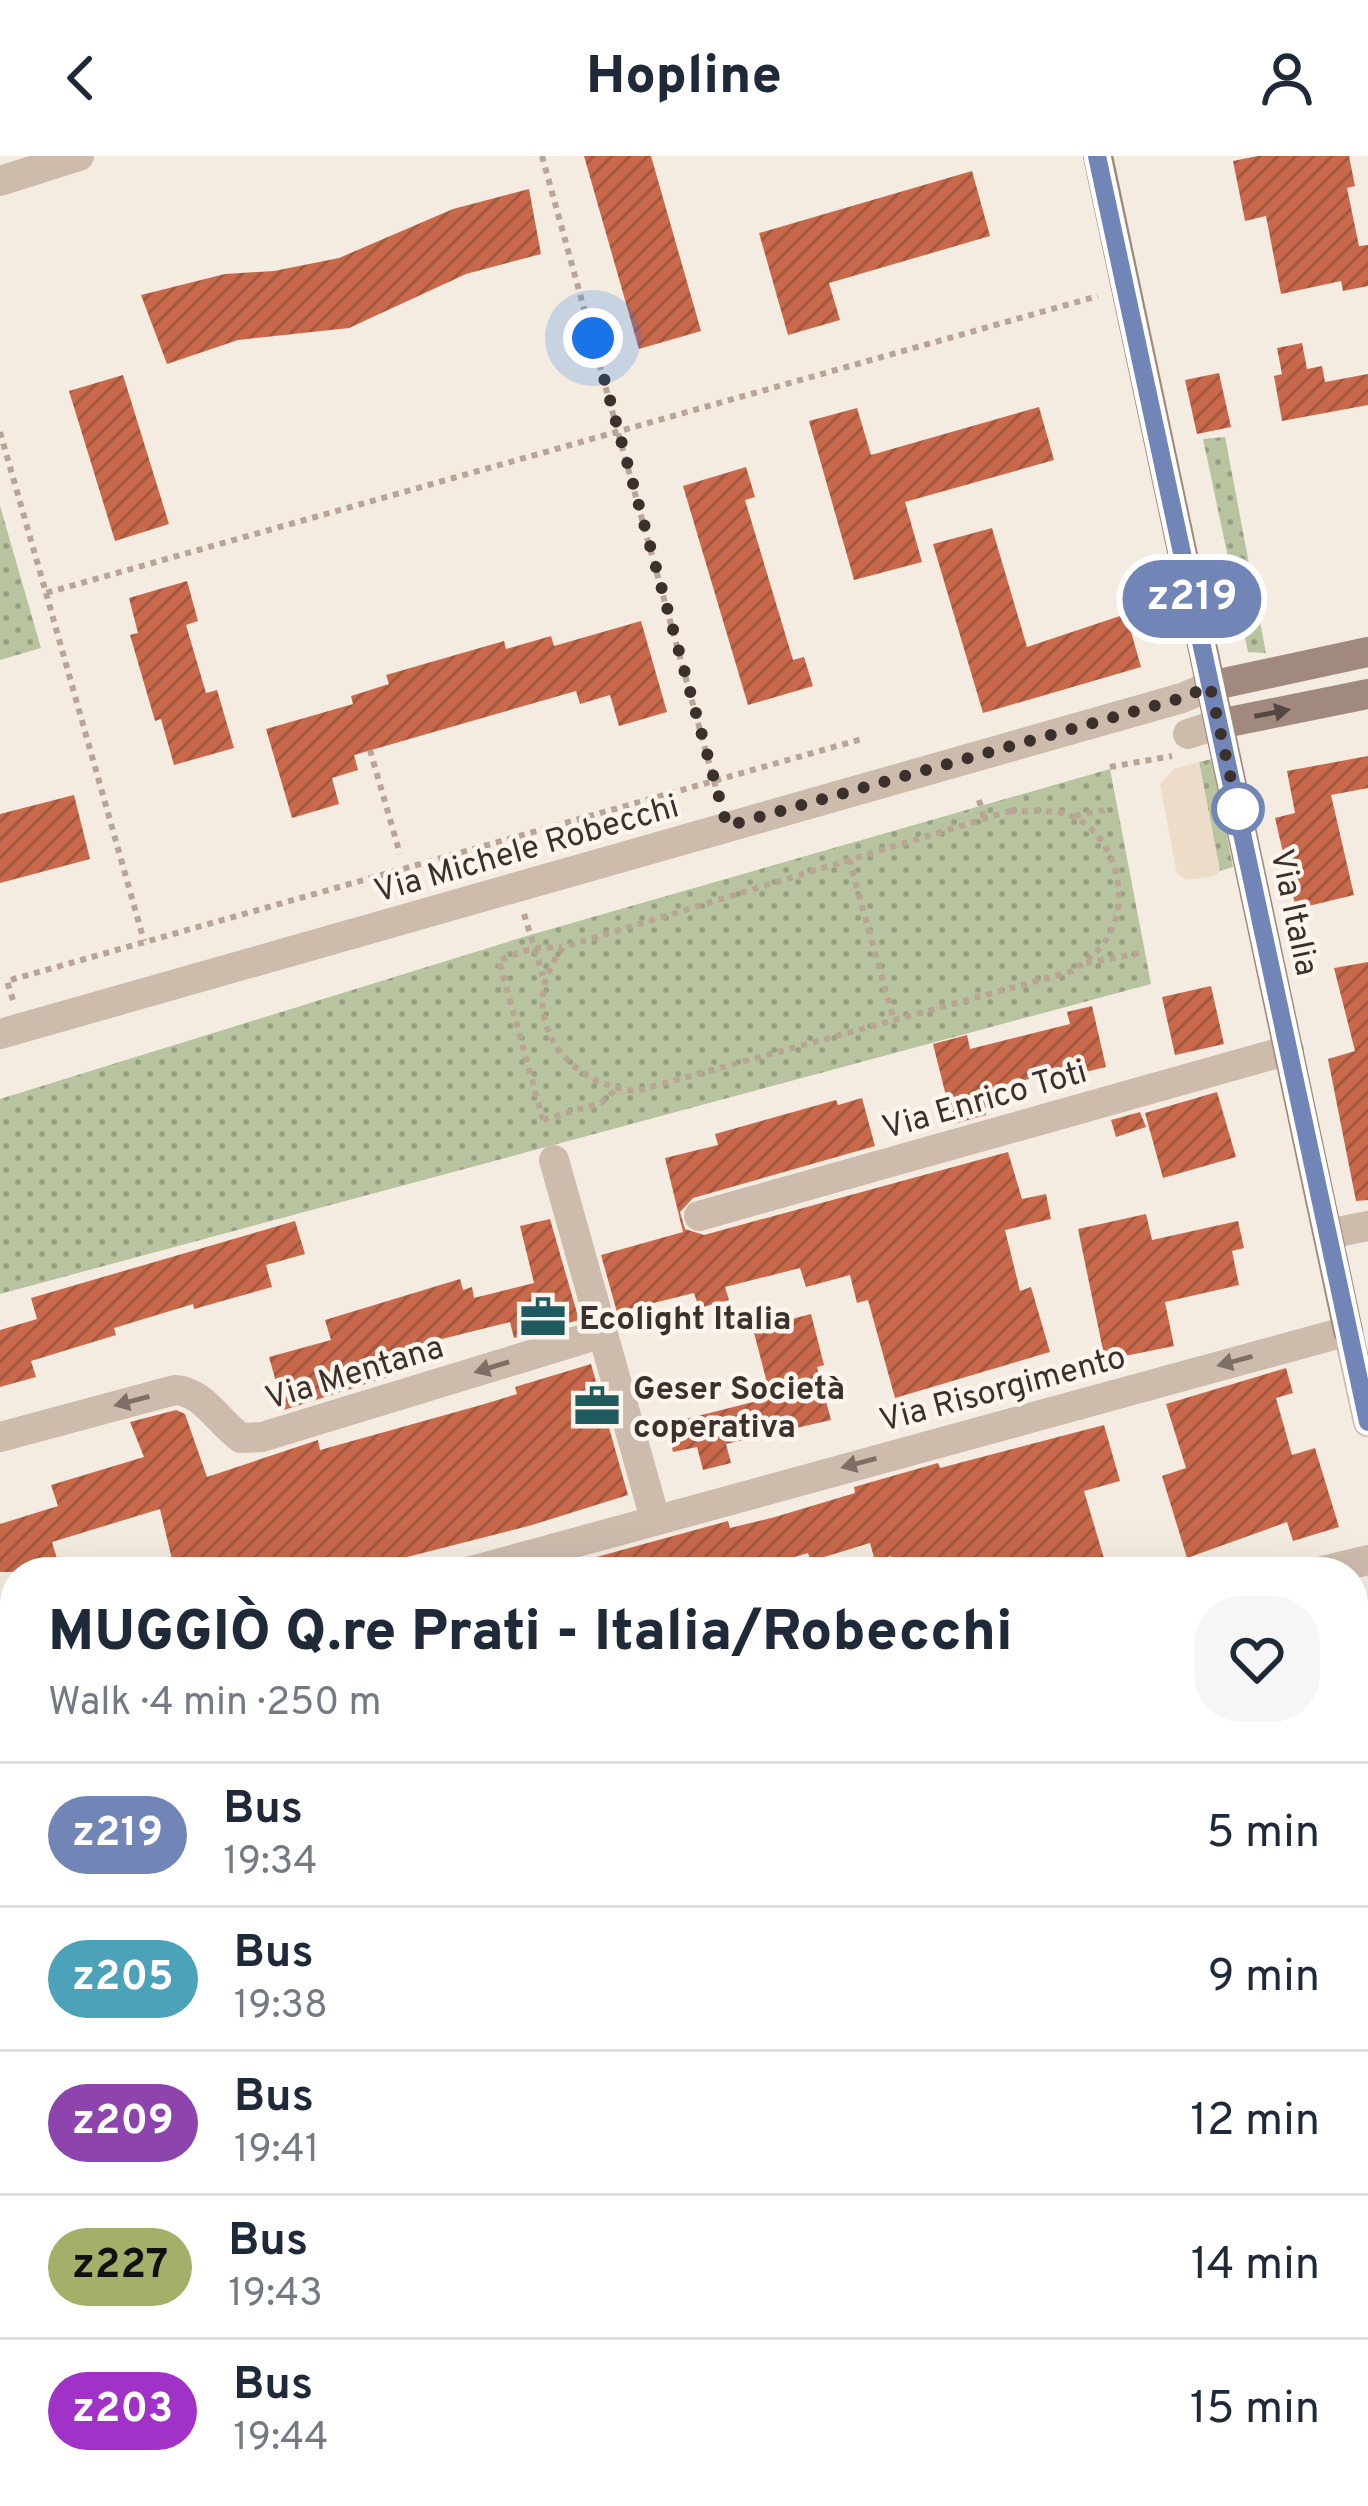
<!DOCTYPE html>
<meta charset="utf-8">
<style>
:root{--surface:#fff;--page:#f6f6f7;--text:#1f2937;--muted:#747a83;--line:#e0e1e3}
body{margin:0;font-family:Overpass,sans-serif;background:var(--page);color:var(--text);height:100vh;display:flex;flex-direction:column;font-size:45px;white-space:nowrap}
*{box-sizing:border-box;margin:0}
p{font-size:39px;color:var(--muted)}
.icon{flex:none;width:66px;height:66px;fill:none;stroke:currentColor;stroke-width:2;stroke-linecap:round;stroke-linejoin:round}
.map{position:relative;flex:1;overflow:hidden}
.panel{position:absolute;left:0px;top:1401px;width:1368px;height:951px;display:flex;flex-direction:column;background:var(--surface);border-radius:48px 48px 0 0;box-shadow:0 12px 48px #0002}
.panel>*{flex:none}
.badge{padding:0 24px;border-radius:39px;font-size:42px;line-height:78px}
.you{position:absolute;width:60px;height:60px;margin:-30px;border:9px solid #fff;border-radius:50%;background:#1a73e8;box-shadow:0 0 0 18px #1a73e833}
.map>.badge{position:absolute;translate:-50% -50%;box-shadow:0 0 0 6px #fff}
.round{display:grid;place-items:center;flex:none;width:126px;height:126px;border-radius:48px;background:var(--page)}
.headline{display:flex;align-items:center;justify-content:space-between;height:204px;padding:0 48px}
h1{font-size:57px;font-weight:800;line-height:90px}
ul{padding:0;list-style:none}
li{display:flex;align-items:center;gap:36px;height:144px;padding:0 48px;border-top:3px solid var(--line)}
li div{flex:1}
li b{display:block;font-size:45px}
li em{font-style:normal}
li .badge{min-width:132px;font-weight:700;text-align:center}
header{display:flex;justify-content:space-between;align-items:center;height:156px;padding:0 48px;background:var(--surface);font-size:54px;font-weight:800}
.map>svg:first-child{display:block}
.grass{fill:url(#grass-dots)}
.plaza{fill:#ecdcc8}
.building{fill:url(#building-hatch)}
.lines{fill:none;stroke-linecap:round;stroke-linejoin:round}
.path{stroke:#b9a596;stroke-width:6;stroke-dasharray:6 6;stroke-linecap:butt}
.street{stroke:#cdbbac;stroke-width:30}
.secondary{stroke:#a18a7d;stroke-width:30}
.oneway{fill:#544640}
.oneway2{fill:#7d6f65}
.line-casing{stroke:#fff;stroke-width:27}
.line{stroke:#7186b7;stroke-width:18}
.walk{stroke:#3b302b;stroke-width:12;stroke-dasharray:0 21.6}
.stop-dot{fill:#fff;stroke:#7186b7;stroke-width:6}
.labels{text-anchor:middle;stroke-width:9;stroke-linejoin:round;paint-order:stroke}
.street-label{font-size:33px;fill:#3b302b;stroke:#fbf5ee}
.poi-label{font-size:33px;font-weight:bold;fill:#3b302b;stroke:#fbf5ee;text-anchor:start}
</style>
<header><svg class="icon" aria-label="back" viewBox="0 0 24 24"><path d="M15 5l-7 7 7 7"/></svg>Hopline<svg class="icon" aria-label="person" viewBox="0 0 24 24"><circle cx="12" cy="8" r="4"/><path d="M4 21q1-7 8-7t8 7"/></svg></header>
<div class="map">
<svg width="1368" height="2350" viewBox="0 0 1368 2350">
<defs>
<pattern id="grass-dots" width="8" height="8" patternUnits="userSpaceOnUse" patternTransform="scale(3)"><rect width="8" height="8" fill="#b8c4a0"/><path d="M2 2h.1M6 6h.1" fill="none" stroke="#97a083" stroke-width="1.8" stroke-linecap="round"/></pattern>
<pattern id="building-hatch" width="6" height="6" patternUnits="userSpaceOnUse" patternTransform="scale(3)"><rect width="6" height="6" fill="#c8694b"/><path d="M-1 1l2-2M0 6l6-6M5 7l2-2" fill="none" stroke="#a4573f"/></pattern>
</defs>
<rect width="100%" height="100%" fill="#f4ebe1"/>
<path class="grass" d="M1225,281L1261,471L1266,497L1248,496L1203,283Z
M0,350L41,492L0,504Z
M1212,603L1233,711L1220,715L1199,606Z
M1110,613L1151,828L0,1138V943L530,779Z
M1368,2217V2350H1185L1181,2337H1353V2221Z"/>
<path class="plaza" d="M1199,606L1220,715L1214,720L1187,724L1177,718L1160,628L1174,613Z"/>
<path class="building" d="M584,0H651L701,175L639,193Z
M1258,0H1349L1355,30L1347,32L1359,90L1368,89V130L1343,135L1341,125L1281,138L1266,60L1245,65L1233,5Z
M972,15L990,80L829,127L840,164L788,179L759,77Z
M529,33L541,98L466,118L349,172L238,184L167,208L141,139L225,118L274,115L339,102L453,53Z
M1302,187L1307,213L1322,210L1325,226L1368,218V249L1282,265L1274,220L1282,218L1277,192Z
M1219,217L1231,271L1197,278L1185,224Z
M123,219L169,368L115,385L69,235Z
M1039,251L1054,304L905,346L922,406L854,424L809,265L857,252L871,299Z
M746,311L755,341L745,344L793,504L804,501L813,530L748,549L683,330Z
M992,372L1027,491L1126,458L1141,511L983,557L933,388Z
M187,425L198,465L186,469L206,537L217,534L234,592L174,609L161,563L155,565L130,479L138,477L129,442Z
M641,465L667,556L619,570L610,539L580,548L576,535L354,599L358,614L332,622L339,648L292,662L266,573L353,548L351,540L389,528L386,519L504,485L506,493L551,480L554,490Z
M1368,600V632L1331,639L1354,739L1296,753L1275,662L1295,657L1287,615Z
M74,639L90,703L0,727V658Z
M1368,806V1044L1356,1045L1328,903L1355,895L1334,812Z
M1211,830L1224,888L1175,899L1162,841Z
M1092,850L1106,911L1081,917L1080,910L997,931L1001,949L984,952L986,959L953,968L933,888L967,879L970,893L1070,868L1067,856Z
M1217,936L1236,1001L1163,1022L1145,957Z
M862,942L875,990L693,1042L680,1056L685,1073L704,1079L1008,996L1022,1043L1046,1038L1051,1063L1005,1074L1020,1135L1031,1131L1050,1196L895,1242L868,1144L857,1147L850,1119L806,1131L800,1112L725,1131L729,1144L699,1152L694,1137L617,1156L601,1099L683,1076L665,1002L718,989L715,978L836,944L838,949Z
M1140,956L1146,971L1116,981L1111,964Z
M1146,1058L1152,1084L1238,1065L1244,1092L1232,1095L1239,1129L1165,1146L1174,1190L1105,1204L1078,1073Z
M550,1063L579,1164L514,1182L510,1166L410,1191L416,1212L284,1254L269,1201L331,1184L325,1164L460,1123L463,1134L472,1131L474,1142L534,1127L520,1070Z
M295,1065L305,1098L266,1109L272,1131L194,1153L193,1148L114,1172L116,1179L31,1205L36,1221L0,1231V1174L37,1163L31,1142Z
M811,1158L824,1209L817,1211L831,1264L726,1288L731,1307L703,1314L697,1291L673,1296L666,1268L765,1243L760,1225L766,1223L753,1173Z
M591,1208L628,1339L532,1369L403,1402L406,1412L392,1416H364L359,1401L310,1416H175L160,1353L52,1386L61,1416H0V1368L58,1350L51,1329L144,1301L130,1266L176,1254L185,1258L207,1321L318,1284L320,1294L481,1249L517,1238L515,1231Z
M1286,1212L1293,1237L1276,1242L1292,1299L1315,1292L1339,1371L1293,1385L1287,1366L1187,1402L1162,1320L1186,1312L1166,1248Z
M1104,1269L1120,1325L1084,1335L1108,1416H896L891,1400L875,1405L870,1387L811,1405L808,1397L745,1416H561L560,1411L728,1365L730,1372L775,1361L855,1337L854,1331L938,1307L940,1312Z"/>
<g class="lines">
<path class="path" d="M542,0L719,643
M0,276L46,437L1098,140
M46,437L144,785
M370,594L400,698
M1110,611L1172,600
M979,644L984,663
M1010,655C1026,656 1050,653 1066,658C1111,672 1131,735 1111,775C1103,793 1088,803 1073,815L636,935C562,929 512,854 564,791Z
M1075,660L1110,653
M849,703L894,865
M524,758L543,820
M1086,807L1140,797
M13,844L7,825L862,583
M543,964L499,804L534,792L562,791
M543,964L601,947L616,933
M0,1616L10,1614"/>
<path class="street" d="M0,25L79,0
M1188,578L1219,568
M0,878L1182,542L1210,530
M554,1004L655,1363
M699,1060L1289,894
M1328,1078L1368,1070
M0,1281L175,1234C203,1235 219,1267 241,1282L262,1281L603,1177
M468,1416L1348,1175L1368,1266
M1318,1416L1368,1404
M0,1579H2
M0,1779L15,1774
M1353,2076L1368,2072
M352,2337L357,2350"/>
<path class="secondary" d="M1098,0L1348,1175
M1210,530L1368,496
M1219,568L1368,538"/>
</g>
<defs><path id="oneway-solid" d="M-6-.8H1V-3.2L6.5 0L1 3.2V.8H-6Z" transform="scale(3)"/></defs>
<use class="oneway" href="#oneway-solid" transform="translate(1272 557) rotate(-11)"/>
<g class="oneway2">
<use href="#oneway-solid" transform="translate(1235 1205) rotate(165)"/>
<use href="#oneway-solid" transform="translate(492 1211) rotate(163)"/>
<use href="#oneway-solid" transform="translate(132 1245) rotate(165)"/>
<use href="#oneway-solid" transform="translate(859 1307) rotate(165)"/>
</g>
<g class="lines">
<g class="line-casing">
<path id="line" d="M1097,0L1368,1266"/>
</g>
<use href="#line" class="line"/>
<path class="walk" d="M593,182L727,670L1182,542L1210,530L1241,668L1238,653"/>
</g>
<defs>
<g id="office-bare" transform="scale(3.6)"><path d="M-6-3h4V-5.5h4V-3h4V5H-6ZM-1-4.5V-3h2v-1.5ZM-6 0V1H6V0Z" fill="#1f5a5e" stroke="#fbf5ee" stroke-width="2.5" paint-order="stroke"/></g>
</defs>
<g fill-rule="evenodd">
<use href="#office-bare" x="543" y="1161"/>
<use href="#office-bare" x="597" y="1250"/>
</g>
<circle class="stop-dot" cx="1238" cy="653" r="24"/>
<g class="labels">
<g class="street-label">
<text transform="translate(526 691) rotate(-16)" y="12">Via Michele Robecchi</text>
<text transform="translate(1296 756) rotate(78)" y="12">Via Italia</text>
<text transform="translate(984 942) rotate(-16)" y="12">Via Enrico Toti</text>
<text transform="translate(354 1215) rotate(-17)" y="12">Via Mentana</text>
<text transform="translate(1002 1231) rotate(-15)" y="12">Via Risorgimento</text>
</g>
<g class="poi-label">
<text x="579" y="1173">Ecolight Italia</text>
<text x="633" y="1243">Geser Società<tspan x="633" dy="38">coperativa</tspan></text>
</g>
</g>
</svg>
<div class="you" style="left:593px;top:182px"></div>
<b class="badge" style="left:1192px;top:443px;background:#7186b7;color:#fff">z219</b>
<section class="panel">
<div class="headline"><div><h1>MUGGIÒ Q.re Prati - Italia/Robecchi</h1><p>Walk · 4 min · 250 m</p></div><a class="round"><svg class="icon" aria-label="heart" viewBox="0 0 24 24"><path d="M12 20l-8-8c-3-5 5-10 8-4 3-6 11-1 8 4z"/></svg></a></div>
<ul>
<li><span class="badge" style="background:#7186b7;color:#fff">z219</span><div><b>Bus</b><p>19:34</p></div><em>5 min</em></li>
<li><span class="badge" style="background:#4ca2b8;color:#fff">z205</span><div><b>Bus</b><p>19:38</p></div><em>9 min</em></li>
<li><span class="badge" style="background:#8e44ad;color:#fff">z209</span><div><b>Bus</b><p>19:41</p></div><em>12 min</em></li>
<li><span class="badge" style="background:#a4b069;color:#111">z227</span><div><b>Bus</b><p>19:43</p></div><em>14 min</em></li>
<li><span class="badge" style="background:#a032c8;color:#fff">z203</span><div><b>Bus</b><p>19:44</p></div><em>15 min</em></li>
</ul>
</section>
</div>
